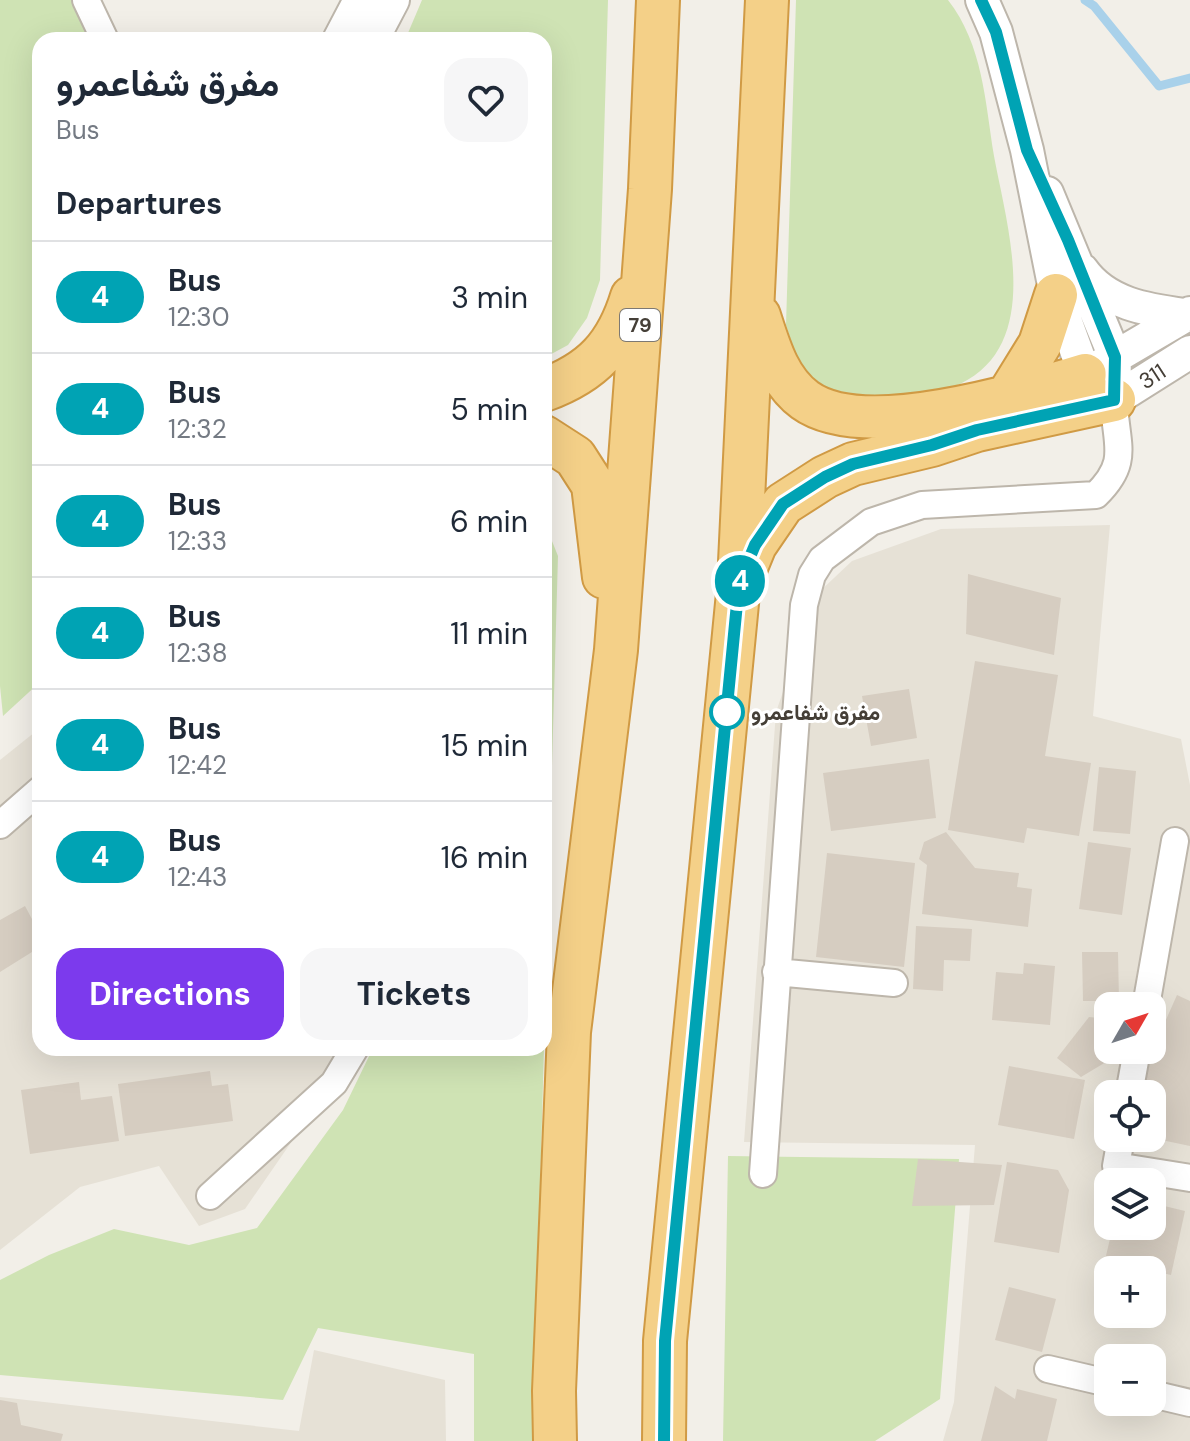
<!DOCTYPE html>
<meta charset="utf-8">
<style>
:root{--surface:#fff;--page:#f6f6f7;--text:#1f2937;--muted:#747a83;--line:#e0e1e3;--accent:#7c3aed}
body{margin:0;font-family:"DM Sans",Vazirmatn,sans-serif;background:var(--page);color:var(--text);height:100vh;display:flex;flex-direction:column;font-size:30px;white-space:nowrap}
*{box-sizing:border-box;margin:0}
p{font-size:26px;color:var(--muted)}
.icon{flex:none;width:44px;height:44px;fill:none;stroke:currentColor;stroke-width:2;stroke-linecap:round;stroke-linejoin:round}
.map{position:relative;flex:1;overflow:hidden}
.sheet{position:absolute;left:32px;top:32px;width:520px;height:1024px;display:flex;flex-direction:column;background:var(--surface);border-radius:24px;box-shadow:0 8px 32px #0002}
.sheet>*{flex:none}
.badge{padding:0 16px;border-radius:26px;font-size:28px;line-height:52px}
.needle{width:52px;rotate:51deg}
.controls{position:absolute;left:1094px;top:992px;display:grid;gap:16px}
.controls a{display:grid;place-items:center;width:72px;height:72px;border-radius:16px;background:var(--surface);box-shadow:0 8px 32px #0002;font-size:40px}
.map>.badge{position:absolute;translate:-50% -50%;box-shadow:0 0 0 4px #fff}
h2{padding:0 24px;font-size:30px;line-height:72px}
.round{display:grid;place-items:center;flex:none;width:84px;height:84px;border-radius:24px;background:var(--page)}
.headline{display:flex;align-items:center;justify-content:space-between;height:136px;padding:0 24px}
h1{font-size:38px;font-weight:700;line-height:60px}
.button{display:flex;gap:16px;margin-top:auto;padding:16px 24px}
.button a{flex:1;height:92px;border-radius:24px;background:var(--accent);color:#fff;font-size:32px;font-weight:700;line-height:92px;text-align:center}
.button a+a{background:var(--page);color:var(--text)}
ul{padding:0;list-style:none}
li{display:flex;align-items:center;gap:24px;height:112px;padding:0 24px;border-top:2px solid var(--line)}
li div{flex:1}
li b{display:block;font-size:30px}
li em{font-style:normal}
li .badge{min-width:88px;font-weight:700;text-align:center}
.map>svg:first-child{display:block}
.residential{fill:#e6e1d6;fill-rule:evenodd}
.green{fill:#cfe3b4}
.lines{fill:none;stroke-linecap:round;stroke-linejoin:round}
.stream{stroke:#a9d1ea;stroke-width:9}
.building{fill:#d6cdc1}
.minor-casing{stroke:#bdb6ab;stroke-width:30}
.tertiary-casing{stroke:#bdb6ab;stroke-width:36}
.trunk-casing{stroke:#d09a44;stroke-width:46}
.minor{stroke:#fff;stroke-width:26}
.tertiary{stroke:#fff;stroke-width:32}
.trunk{stroke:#f4d088;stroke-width:42}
.line-casing{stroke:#fff;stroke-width:18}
.line{stroke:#00a3b4;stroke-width:12}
.stop-dot{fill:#fff;stroke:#00a3b4;stroke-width:4}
.labels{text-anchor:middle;stroke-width:6;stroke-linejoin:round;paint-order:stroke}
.shield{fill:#fff;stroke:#7d7973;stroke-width:2}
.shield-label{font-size:20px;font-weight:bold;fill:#453f37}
.street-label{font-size:22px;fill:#453f37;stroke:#fff}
.stop-label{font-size:22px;font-weight:bold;fill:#453f37;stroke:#fff;text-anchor:start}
</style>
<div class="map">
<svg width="1190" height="1441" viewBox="0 0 1190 1441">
<rect width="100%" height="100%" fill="#f2efe8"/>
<path class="residential" d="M1110,525L1093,716L1181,739L1190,785V1441H943L954,1402L975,1145L744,1142L776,712L817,594L852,561L941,529ZM1108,1006H1152V1050H1108ZM1108,1094H1152V1138H1108ZM1108,1182H1152V1226H1108ZM1108,1270H1152V1314H1108ZM1108,1358H1152V1402H1108Z
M40,728V1048H354L351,1056L245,1209L199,1226L159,1166L80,1187L0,1250V760Z
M314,1350L445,1380L446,1441H0V1397L299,1431Z"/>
<path class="green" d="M0,0H78L96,40H40V682L3,716L0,686Z
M422,0H608L600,280L587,318L568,345L544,358V40H405Z
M796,0H948C983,45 985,101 994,156C1007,227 1044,344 960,384C951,388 940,389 930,391C911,395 889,402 870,402C855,403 827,390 811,385L798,363L786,325Z
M544,521L558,556L544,1046Z
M373,1048H544L533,1441H474V1354L318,1328L283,1400L0,1375V1280L49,1255L114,1229L189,1245L257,1228L343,1110Z
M728,1156L959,1159L940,1399L875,1441H723Z"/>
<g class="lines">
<path class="stream" d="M1085,0L1094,6L1159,86L1190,78"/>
</g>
<path class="building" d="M968,574L1061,598L1054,655L966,634Z
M975,661L1058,675L1045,756L1091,763L1079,836L1027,828L1024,843L948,830Z
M909,689L917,738L871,746L862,696Z
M929,759L936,818L831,831L823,773Z
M1099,767L1136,771L1130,834L1093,831Z
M946,832L975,868L1019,873L1017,887L1032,889L1028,927L922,914L927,865L919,859L924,842Z
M1088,842L1131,848L1122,915L1079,909Z
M827,853L915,863L904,967L816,957Z
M25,906L40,934V947L0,972V920Z
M916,926L972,929L970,961L944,960L943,991L913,989Z
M1082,952H1118L1119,1001H1083Z
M1024,963L1055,966L1050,1025L992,1020L996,972L1023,974Z
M1177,995L1190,1001V1146L1152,1138V1094H1133Z
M1089,1017L1108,1019V1050H1113L1106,1062L1081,1077L1057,1058Z
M1009,1066L1085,1080L1074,1139L998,1125Z
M210,1071L212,1086L228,1084L233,1121L125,1136L118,1084Z
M79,1082L81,1100L112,1096L119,1141L30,1154L21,1090Z
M918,1159L1002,1165L994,1205L912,1206Z
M1007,1162L1058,1170L1069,1190L1059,1253L994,1242Z
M1152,1203L1185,1211L1171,1275L1105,1260L1113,1226H1152Z
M1009,1287L1056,1299L1042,1352L995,1340Z
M995,1386L1015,1399L1017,1389L1057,1399L1047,1441H981Z
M0,1400L17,1403L21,1425L63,1434L61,1441H0Z"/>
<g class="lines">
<g class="minor-casing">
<path id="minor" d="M86,0L105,40
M0,825L40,790
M776,972L894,983
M1146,1006L1175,841
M1129,1094L1137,1050
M1121,1138L1116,1166L1190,1178
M763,1174L804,605L812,575L822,559L871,522L922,505L1096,495C1131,461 1115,444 1114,400
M210,1196L334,1083L355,1048
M1048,1369L1108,1383
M1152,1394L1190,1403"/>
</g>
<g class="tertiary-casing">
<path id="tertiary" d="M982,0L996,32L1027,150L1056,295L1085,375L1103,390
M339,40L360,0
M372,40L393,0
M1047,193L1115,357L1114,400
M1082,270C1106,304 1147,310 1185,315
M1098,367L1190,313
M1114,400L1190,352"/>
</g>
<g class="trunk-casing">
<path id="trunk" d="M759,316C769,347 778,380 805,400C863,442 1020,395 1085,375
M544,390C593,372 617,346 632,297
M1006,399L1040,344L1056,295
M544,437L575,457L593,485L604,577
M746,567L755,545L783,504L825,477L853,464L932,445L977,430L1114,400
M555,1441L554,1391L569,1032L616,650L650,189L658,0
M664,1441L665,1341L739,583L767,0"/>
</g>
<use href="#minor" class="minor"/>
<use href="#tertiary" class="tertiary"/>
<use href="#trunk" class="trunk"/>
</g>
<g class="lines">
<g class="line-casing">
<path id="line" d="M664,1441L665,1341L739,583L755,545L783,504L825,477L853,464L932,445L977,430L1114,400L1115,357L1068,240L1027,150L996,32L981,0"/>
</g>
<use href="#line" class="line"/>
</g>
<circle class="stop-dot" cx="727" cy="712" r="16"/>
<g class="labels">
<rect class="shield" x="620" y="309" width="40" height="32" rx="6"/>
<g class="shield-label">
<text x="640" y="332">79</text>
</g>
<g class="street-label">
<text transform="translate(1152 376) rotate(-33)" y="8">311</text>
</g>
<g class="stop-label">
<text x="751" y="720">مفرق شفاعمرو</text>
</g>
</g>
</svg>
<div class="controls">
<a><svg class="needle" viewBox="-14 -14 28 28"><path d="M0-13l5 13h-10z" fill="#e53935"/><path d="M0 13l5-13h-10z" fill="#747a83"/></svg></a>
<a><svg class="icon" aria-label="locate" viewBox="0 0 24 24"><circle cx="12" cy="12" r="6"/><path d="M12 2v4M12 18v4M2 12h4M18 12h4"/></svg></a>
<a><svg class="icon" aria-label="layers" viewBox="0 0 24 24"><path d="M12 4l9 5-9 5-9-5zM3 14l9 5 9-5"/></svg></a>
<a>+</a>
<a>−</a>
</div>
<b class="badge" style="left:740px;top:581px;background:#00a3b4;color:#fff">4</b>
<section class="sheet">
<div class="headline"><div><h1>مفرق شفاعمرو</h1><p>Bus</p></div><a class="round"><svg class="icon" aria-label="heart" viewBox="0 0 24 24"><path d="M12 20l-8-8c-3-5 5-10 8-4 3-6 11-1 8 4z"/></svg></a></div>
<h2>Departures</h2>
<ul>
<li><span class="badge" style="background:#00a3b4;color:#fff">4</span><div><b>Bus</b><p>12:30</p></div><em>3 min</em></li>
<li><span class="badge" style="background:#00a3b4;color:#fff">4</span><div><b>Bus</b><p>12:32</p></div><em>5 min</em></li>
<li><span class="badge" style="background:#00a3b4;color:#fff">4</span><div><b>Bus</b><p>12:33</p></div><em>6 min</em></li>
<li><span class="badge" style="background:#00a3b4;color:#fff">4</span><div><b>Bus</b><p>12:38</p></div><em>11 min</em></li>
<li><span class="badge" style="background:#00a3b4;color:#fff">4</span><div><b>Bus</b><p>12:42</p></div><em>15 min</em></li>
<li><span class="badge" style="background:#00a3b4;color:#fff">4</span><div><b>Bus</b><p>12:43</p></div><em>16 min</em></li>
</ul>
<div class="button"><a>Directions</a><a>Tickets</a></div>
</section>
</div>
